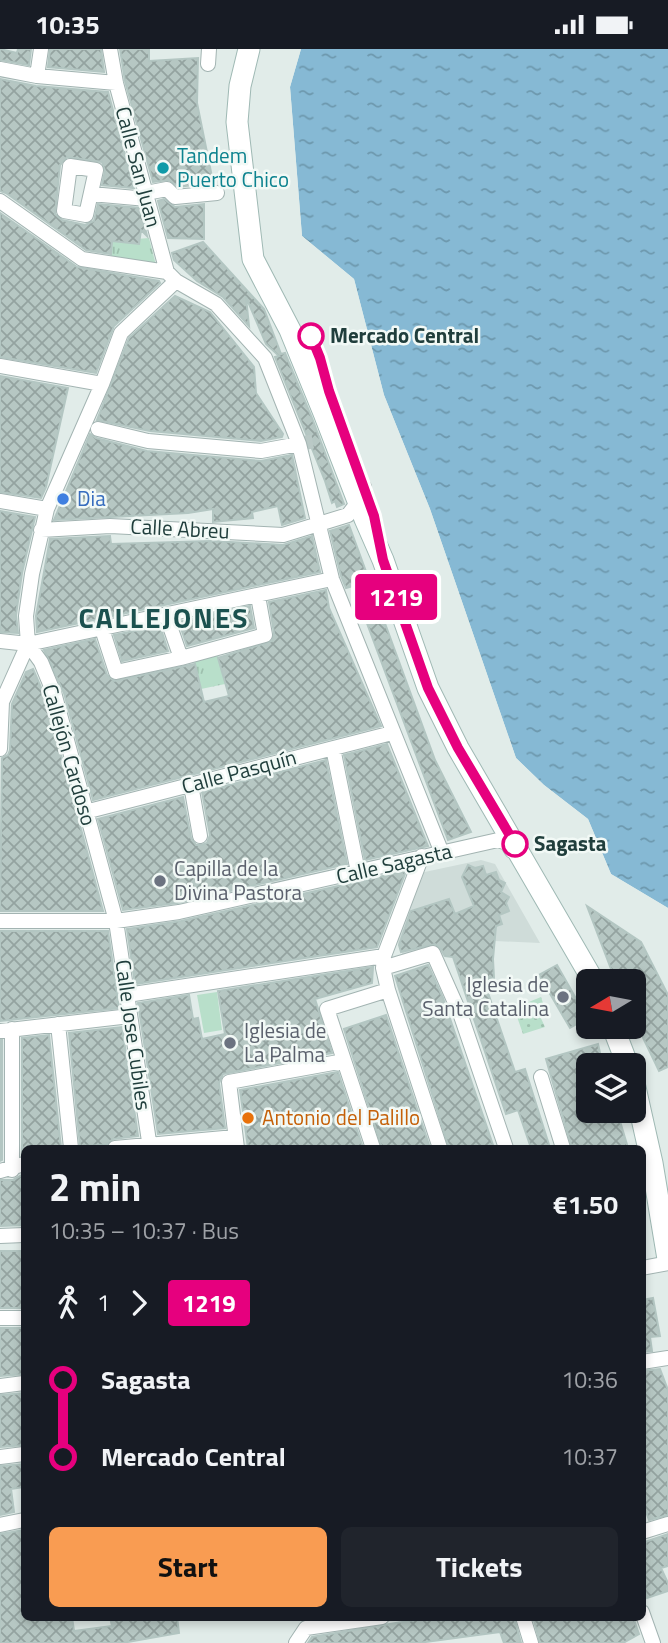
<!DOCTYPE html>
<meta charset="utf-8">
<style>
:root{--surface:#171b24;--page:#20242c;--text:#f1f3f6;--muted:#9ea1a6;--accent:#f99c52}
body{margin:0;font-family:"Titillium Web",sans-serif;background:var(--page);color:var(--text);height:100vh;display:flex;flex-direction:column;font-size:26px;white-space:nowrap}
*{box-sizing:border-box;margin:0}
p{font-size:23px;color:var(--muted)}
.icon{flex:none;width:38px;height:38px;fill:none;stroke:currentColor;stroke-width:2;stroke-linecap:round;stroke-linejoin:round}
.map{position:relative;flex:1;overflow:hidden}
.drawer{position:absolute;left:21px;top:1096px;width:625px;height:476px;display:flex;flex-direction:column;background:var(--surface);border-radius:10px;box-shadow:0 4px 10px #0003}
.drawer>*{flex:none}
.badge{padding:0 14px;border-radius:5px;font-size:24px;line-height:46px}
.needle{width:46px;rotate:260deg}
.tools{position:absolute;left:576px;top:920px;display:grid;gap:14px}
.tools a{display:grid;place-items:center;width:70px;height:70px;border-radius:10px;background:var(--surface);box-shadow:0 4px 10px #0003;font-size:35px}
.map>.badge{position:absolute;translate:-50% -50%;box-shadow:0 0 0 4px #fff}
.legs{display:flex;align-items:center;gap:10px;height:77px;padding:0 28px;font-size:23px}
.legs p{margin-inline-start:auto}
.head{display:flex;align-items:center;justify-content:space-between;height:119px;padding:0 28px}
h1{font-size:38px;font-weight:700;line-height:52px}
.primary-button{display:flex;gap:14px;margin-top:auto;padding:14px 28px}
.primary-button a{flex:1;height:80px;border-radius:10px;background:var(--accent);color:#111;font-size:28px;font-weight:700;line-height:80px;text-align:center}
.primary-button a+a{background:var(--page);color:var(--text)}
ul{padding:0 28px;list-style:none}
li{display:flex;align-items:center;gap:24px;height:77px;font-size:26px}
li i{display:grid;place-items:center;width:10px;height:100%;margin:0 9px;background:currentColor}
li i::after{content:'';width:18px;height:18px;margin:-9px;border:5px solid;border-radius:50%;background:var(--surface)}
li p{margin-inline-start:auto}
li:first-child i{background:linear-gradient(#0000 50%,currentColor 0)}
li:last-child i{background:linear-gradient(currentColor 50%,#0000 0)}
.status{display:flex;justify-content:space-between;align-items:center;height:49px;padding:0 35px;background:var(--surface);direction:ltr}
.status svg{height:19px;fill:currentColor}
.map>svg:first-child{display:block}
.built{fill:#cfdcd9}
.grass{fill:url(#grass-tufts)}
.park{fill:url(#park-dots)}
.garden{fill:#b8dfca}
.water{fill:url(#water-ripples)}
.pier{fill:#e1ece9}
.building{fill:url(#building-cross-hatch);stroke:#b3c6c2;stroke-width:2}
.lines{fill:none;stroke-linecap:round;stroke-linejoin:round}
.street-tunnel{stroke:#bac9c6;stroke-width:14;stroke-dasharray:14 7;stroke-linecap:butt}
.street-casing{stroke:#a3b4b2;stroke-width:16}
.secondary-casing{stroke:#9fb9b4;stroke-width:23}
.street{stroke:#fff;stroke-width:14}
.secondary{stroke:#fff;stroke-width:21}
.line-1-casing{stroke:#fff;stroke-width:16}
.line-1{stroke:#e6007e;stroke-width:10}
.culture-dot{fill:#0f9aa8;stroke:#f2f9f6;stroke-width:2.5}
.stop-1-dot{fill:#fff;stroke:#e6007e;stroke-width:3.5}
.shop-dot{fill:#3f7fe0;stroke:#f2f9f6;stroke-width:2.5}
.worship-dot{fill:#6b7280;stroke:#f2f9f6;stroke-width:2.5}
.food-dot{fill:#e8710a;stroke:#f2f9f6;stroke-width:2.5}
.labels{text-anchor:middle;stroke-width:5;stroke-linejoin:round;paint-order:stroke}
.culture-label{font-size:21px;fill:#0d838f;stroke:#f2f9f6;text-anchor:start}
.street-label{font-size:21px;fill:#203e3c;stroke:#f2f9f6}
.stop-label{font-size:21px;font-weight:bold;fill:#203e3c;stroke:#f2f9f6;text-anchor:start}
.shop-label{font-size:21px;fill:#366cbe;stroke:#f2f9f6;text-anchor:start}
.worship-label{font-size:21px;fill:#5b616d;stroke:#f2f9f6;text-anchor:start}
.food-label{font-size:21px;fill:#c56008;stroke:#f2f9f6;text-anchor:start}
.district-label{font-size:28px;font-weight:bold;letter-spacing:2px;fill:#1b514f;stroke:#f2f9f6}
</style>
<div class="status"><b>10:35</b><svg viewBox="0 0 49 12"><path d="M0 12V9h3v3zM5 12V6h3v6zM10 12V3h3v9zM15 12V0h3v12zM26 1h20v11H26zM47 4h2v5h-2z"/></svg></div>
<div class="map">
<svg width="668" height="1594" viewBox="0 0 668 1594">
<defs>
<pattern id="grass-tufts" width="24" height="20" patternUnits="userSpaceOnUse" patternTransform="scale(1.75)"><rect width="24" height="20" fill="#b8dfca"/><path d="M3 7l-1-3M5 7V3M7 7l1-3M15 17l-1-3M17 17v-4M19 17l1-3" fill="none" stroke="#9ec0ae"/></pattern>
<pattern id="park-dots" width="8" height="8" patternUnits="userSpaceOnUse" patternTransform="scale(1.75)"><rect width="8" height="8" fill="#b8dfca"/><path d="M2 2h.1M6 6h.1" fill="none" stroke="#9ec0ae" stroke-width="1.8" stroke-linecap="round"/></pattern>
<pattern id="water-ripples" width="26" height="14" patternUnits="userSpaceOnUse" patternTransform="scale(1.75)"><rect width="26" height="14" fill="#86b9d4"/><path d="M2 4q2-2 4 0t4 0M15 11q2-2 4 0t4 0" fill="none" stroke="#6d98ad"/></pattern>
<pattern id="building-cross-hatch" width="8" height="8" patternUnits="userSpaceOnUse" patternTransform="scale(1.75)"><rect width="8" height="8" fill="#b6c7c3"/><path d="M0 0l8 8M0 8l8-8" fill="none" stroke="#94a3a0"/></pattern>
</defs>
<rect width="100%" height="100%" fill="#e1ece9"/>
<path class="built" d="M481,811L495,815L540,894L495,892L493,910L436,907V896L403,907L394,885L420,824Z"/>
<path class="grass" d="M149,189L156,216L110,210L112,192Z
M217,602L225,635L201,640L193,608Z"/>
<path class="park" d="M541,948L546,963L539,965L545,978L523,985L514,959Z"/>
<path class="garden" d="M217,943L222,981L204,984L197,946Z"/>
<path class="water" d="M301,0H668V859L611,825L588,770L544,736L516,709L430,460L384,346L354,230L302,187L290,38Z"/>
<path class="pier" d="M297,0H301L290,38L302,187L354,230L384,346L430,460L516,709L544,736L588,770L611,825L668,859V862L608,828L585,772L542,739L512,710L426,461L381,347L351,232L299,188L287,38Z"/>
<path class="building" d="M0,0L17,4L18,0H31L29,16L0,11Z
M50,0H101L104,23L48,18Z
M120,0H149V12L198,9L197,54L213,133L179,138L169,131L153,133L125,32Z
M0,30L36,37L108,43L134,139L102,136L105,122L102,113L67,108L60,116L55,165L62,171L85,176L94,172L98,155L140,159L147,187L141,181L139,195L112,192L111,205L86,201L6,144L0,142Z
M164,150L175,158L204,155V190L168,189L158,152Z
M0,164L77,218L159,232L160,234L114,277L96,324L0,308Z
M203,193L264,260L281,305L285,304L312,369L344,455L337,458L335,452L332,454L325,432L275,308L279,307L266,295L246,248L249,277L223,248L197,232L174,211L172,204Z
M175,247L210,263L254,318L256,344L283,385L282,388L261,392L150,382L97,371L129,289Z
M0,327L68,339L46,438L41,449L0,443Z
M90,385L96,389L147,402L261,412L292,406L305,469L282,476L278,457L252,463L253,469L213,473V460L188,464L54,471Z
M0,462L35,468L22,524L16,566L18,584L0,583Z
M349,476L435,711L471,783L448,791L353,537L346,539L341,527L330,482Z
M110,487L111,495L212,492L283,496L312,487L320,523L37,583L36,567L50,490Z
M326,541L329,559L381,677L93,751L64,644L44,601L95,590L107,626L114,632L195,615L204,653L229,647L218,609L272,592L274,584L269,553Z
M250,557L254,579L187,597L179,573Z
M160,577L168,602L122,612L114,586Z
M33,620L46,650L103,862H0L2,709L8,706L10,701L12,655L26,623Z
M387,695L428,797L365,811L344,706Z
M326,711L347,815L177,854L123,861L98,770L183,748L191,789L196,796H202L207,794L210,786L202,743Z
M468,816L475,819L483,817L486,826L496,823L499,831L505,834L501,843L509,848L506,854L509,862L499,866L502,875L496,877L493,910L494,929L484,932L515,1023L525,1020L550,1099H531L518,1061L506,1065L453,908L445,907L441,900L435,895L401,903L399,896L411,862L449,850L455,865L474,857L462,828Z
M406,822L377,898L135,935L127,880L181,872Z
M587,857L641,893L668,946V1018L659,1022L634,970V933H616Z
M0,882H108L119,959L0,972Z
M428,916L443,949L494,1099H449L395,927Z
M557,916L587,969L570,979L539,926Z
M373,918L372,934L315,950L332,1004L223,1025L219,1034L225,1079L158,1085L138,954L189,946L193,970L198,969L202,990L225,985L218,942Z
M386,966L430,1099H382L344,980Z
M122,978L138,1087L113,1090L106,1096L80,1097L69,984Z
M49,986L61,1099H24V1106H22V989Z
M0,991H2V1111L0,1112Z
M598,995L603,1017H588V1062H617L628,1099H572L550,1024L546,1010Z
M338,1023L363,1099H248L240,1041Z
M24,1125V1176L0,1177V1131H13Z
M0,1202H24V1259H0Z
M653,1249L660,1287L650,1288L652,1302L642,1303V1251Z
M0,1279H24V1325L0,1327Z
M660,1320L668,1341V1466L649,1471L644,1457L642,1458V1322Z
M24,1344V1396L0,1398V1346Z
M24,1415V1438L11,1440L14,1463L0,1466V1417Z
M24,1481V1568H72L74,1582L112,1577L110,1568H177L179,1584L122,1594H0V1485Z
M668,1485V1517L661,1519L668,1534V1542L647,1549L642,1531V1498L646,1497L645,1493Z
M432,1568H514L521,1594H504L500,1583L418,1594H308L312,1588Z
M533,1568H633L639,1585L623,1594H540Z"/>
<g class="lines">
<path class="street-tunnel" d="M299,395L320,391"/>
<g class="street-casing">
<path id="street" d="M110,0L116,34L167,223L176,232L216,255L265,309L299,395L332,530L442,804
M208,15L209,0
M0,20L37,27L116,34
M37,27L41,0
M70,117L96,121L86,166L64,162Z
M146,144L167,140L175,148L217,144
M91,145L147,150
M0,152L82,210L167,223
M0,317L102,335
M98,380L148,392L261,402L299,395
M0,452L47,460
M41,481L110,477L283,486L348,466L358,453L364,438
M166,566L181,609
M102,580L116,623L181,609L265,586L258,547
M0,592L28,595L332,530
M333,699L358,823
M0,700L2,653L28,595
M191,736L200,787
M85,763L392,684
M422,807L384,907L383,919L388,941L440,1099
M0,872H116L179,863L498,791L507,794L512,802
M383,919L433,904L461,967L506,1099
M127,946L384,907
M58,975L71,1099
M0,982L130,967
M541,1028L563,1099
M115,1099L235,1088
M150,1099L116,872L55,647L41,613L28,595L26,567L32,525L47,460L102,335L121,284L176,232
M237,1099L229,1033L344,1012
M373,1099L327,960L388,941
M12,1121V980
M0,1122L24,1115
M0,1187L24,1186
M642,1219L668,1214
M0,1269H24
M642,1313L668,1309
M0,1337L24,1334
M0,1408L24,1405
M0,1476L24,1471
M642,1483L668,1475
M642,1563L653,1594
M523,1568L531,1594
M306,1579L382,1568
M296,1594L306,1579"/>
</g>
<g class="secondary-casing">
<path id="secondary" d="M249,0L240,37L237,73L253,210L290,281L324,364L365,470L383,511L428,639L458,699L594,933
M613,978L628,1017
M634,1034L652,1114L668,1210"/>
</g>
<use href="#street" class="street"/>
<use href="#secondary" class="secondary"/>
</g>
<g class="lines">
<g class="line-1-casing">
<path id="line-1" d="M311,287L320,309L329,342L374,467L383,511L428,639L458,699L515,795"/>
</g>
<use href="#line-1" class="line-1"/>
</g>
<circle class="culture-dot" cx="163" cy="119" r="7"/>
<g class="stop-1-dot">
<circle cx="311" cy="287" r="12"/>
<circle cx="515" cy="795" r="12"/>
</g>
<circle class="shop-dot" cx="63" cy="450" r="7"/>
<g class="worship-dot">
<circle cx="160" cy="832" r="7"/>
<circle cx="563" cy="948" r="7"/>
<circle cx="230" cy="994" r="7"/>
</g>
<circle class="food-dot" cx="248" cy="1069" r="7"/>
<g class="labels">
<g class="culture-label">
<text x="177" y="114">Tandem<tspan x="177" dy="24">Puerto Chico</tspan></text>
</g>
<g class="street-label">
<text transform="translate(138 118) rotate(75)" y="7">Calle San Juan</text>
<text transform="translate(180 480) rotate(3)" y="7">Calle Abreu</text>
<text transform="translate(69 706) rotate(74)" y="7">Callejón Cardoso</text>
<text transform="translate(239 723) rotate(-15)" y="7">Calle Pasquín</text>
<text transform="translate(394 815) rotate(-13)" y="7">Calle Sagasta</text>
<text transform="translate(133 986) rotate(82)" y="7">Calle Jose Cubiles</text>
</g>
<g class="stop-label">
<text x="330" y="294">Mercado Central</text>
<text x="534" y="802">Sagasta</text>
</g>
<g class="shop-label">
<text x="77" y="457">Dia</text>
</g>
<g class="worship-label">
<text x="174" y="827">Capilla de la<tspan x="174" dy="24">Divina Pastora</tspan></text>
<text x="549" y="943" text-anchor="end">Iglesia de<tspan x="549" dy="24">Santa Catalina</tspan></text>
<text x="244" y="989">Iglesia de<tspan x="244" dy="24">La Palma</tspan></text>
</g>
<g class="food-label">
<text x="262" y="1076">Antonio del Palillo</text>
</g>
<g class="district-label">
<text x="164" y="579">CALLEJONES</text>
</g>
</g>
</svg>
<div class="tools">
<a><svg class="needle" viewBox="-14 -14 28 28"><path d="M0-13l5 13h-10z" fill="#e53935"/><path d="M0 13l5-13h-10z" fill="#9ea1a6"/></svg></a>
<a><svg class="icon" aria-label="layers" viewBox="0 0 24 24"><path d="M12 4l9 5-9 5-9-5zM3 14l9 5 9-5"/></svg></a>
</div>
<b class="badge" style="left:396px;top:548px;background:#e6007e;color:#fff">1219</b>
<section class="drawer">
<div class="head"><div><h1>2 min</h1><p>10:35 – 10:37 · Bus</p></div><b>€1.50</b></div>
<div class="legs"><svg class="icon" aria-label="walk" viewBox="0 0 24 24"><circle cx="13" cy="4" r="2"/><path d="M13 8l-2 6 4 7M11 14l-3 7M7 12l3-4h3l4 4"/></svg>1<svg class="icon" aria-label="forward" viewBox="0 0 24 24"><path d="M9 5l7 7-7 7"/></svg><b class="badge" style="background:#e6007e;color:#fff">1219</b></div>
<ul>
<li><i style="color:#e6007e"></i><b>Sagasta</b><p>10:36</p></li>
<li><i style="color:#e6007e"></i><b>Mercado Central</b><p>10:37</p></li>
</ul>
<div class="primary-button"><a>Start</a><a>Tickets</a></div>
</section>
</div>
